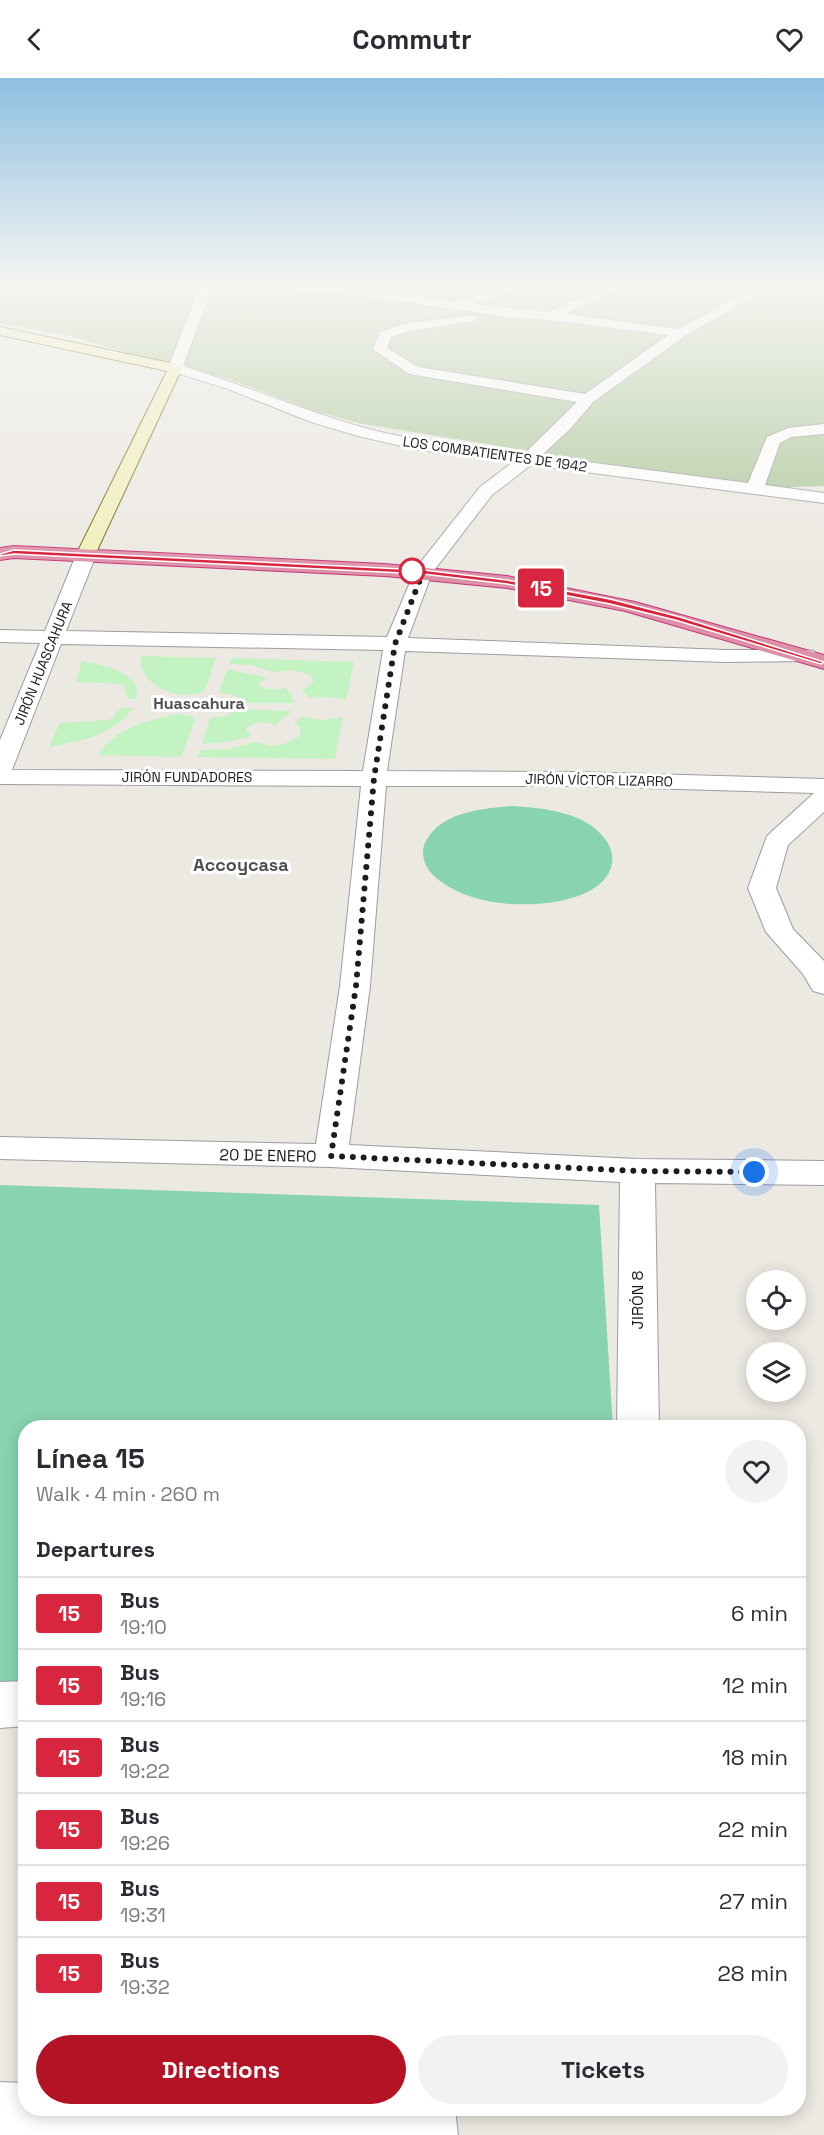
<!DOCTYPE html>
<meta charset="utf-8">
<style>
:root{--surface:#fff;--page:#f2f2f3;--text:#2b2b33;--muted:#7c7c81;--line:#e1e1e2;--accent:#b41326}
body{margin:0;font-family:"Space Grotesk",sans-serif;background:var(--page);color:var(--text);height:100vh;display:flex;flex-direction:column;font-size:22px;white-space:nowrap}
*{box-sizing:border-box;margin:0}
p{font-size:20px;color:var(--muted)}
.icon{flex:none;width:33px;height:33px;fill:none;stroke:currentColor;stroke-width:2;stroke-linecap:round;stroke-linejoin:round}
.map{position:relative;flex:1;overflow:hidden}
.panel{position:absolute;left:18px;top:1342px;width:788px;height:696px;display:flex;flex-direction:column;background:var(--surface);border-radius:24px;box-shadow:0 3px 15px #0003}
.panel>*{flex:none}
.badge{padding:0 12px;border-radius:4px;font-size:21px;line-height:39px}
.controls{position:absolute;left:746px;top:1192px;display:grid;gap:12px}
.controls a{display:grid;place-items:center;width:60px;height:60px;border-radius:50%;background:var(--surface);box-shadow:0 3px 15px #0003;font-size:30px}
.you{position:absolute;width:30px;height:30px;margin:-15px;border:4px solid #fff;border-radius:50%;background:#1a73e8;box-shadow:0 0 0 9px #1a73e833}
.map>.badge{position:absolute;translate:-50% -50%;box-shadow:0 0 0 3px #fff}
h2{padding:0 18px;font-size:22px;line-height:54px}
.round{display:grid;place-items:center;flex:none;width:63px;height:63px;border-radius:32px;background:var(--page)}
.overview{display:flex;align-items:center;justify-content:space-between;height:102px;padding:0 18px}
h1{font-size:28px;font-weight:700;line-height:45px}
.primary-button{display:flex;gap:12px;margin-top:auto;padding:12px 18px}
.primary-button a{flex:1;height:69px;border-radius:36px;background:var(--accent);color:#fff;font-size:24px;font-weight:700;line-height:69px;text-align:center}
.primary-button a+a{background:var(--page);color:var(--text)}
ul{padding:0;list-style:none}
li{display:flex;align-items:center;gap:18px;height:72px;padding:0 18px;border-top:2px solid var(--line)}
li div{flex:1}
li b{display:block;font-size:22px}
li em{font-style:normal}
li .badge{min-width:66px;font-weight:700;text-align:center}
header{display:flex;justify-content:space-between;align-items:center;height:78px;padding:0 18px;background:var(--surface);font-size:27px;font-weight:700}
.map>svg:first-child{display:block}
.forest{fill:#adc89b}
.park{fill:#c4f3c3}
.pitch{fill:#88d4ae}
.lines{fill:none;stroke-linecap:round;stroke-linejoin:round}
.street-casing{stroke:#9d9d9d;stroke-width:2}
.secondary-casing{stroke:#67660f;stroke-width:2}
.highway-casing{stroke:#c53576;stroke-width:2}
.street{fill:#fff;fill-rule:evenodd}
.secondary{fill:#f2efba;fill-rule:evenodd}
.highway{fill:#dd91a8;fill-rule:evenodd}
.line{fill:#d7263d;stroke:#fff;stroke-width:1.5}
.walk{stroke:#1c1c1c;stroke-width:6;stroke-dasharray:0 10.8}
.stop-dot{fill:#fff;stroke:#d7263d;stroke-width:3}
.labels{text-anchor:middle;stroke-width:6;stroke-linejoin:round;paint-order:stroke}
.far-street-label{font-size:14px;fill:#1c1c1c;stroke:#fff}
.far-quarter-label{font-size:16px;font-weight:bold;fill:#4f4f4f;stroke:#fff}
.street-label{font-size:16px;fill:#1c1c1c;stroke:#fff}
.neighbourhood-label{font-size:18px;font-weight:bold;fill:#4f4f4f;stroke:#fff}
</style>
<header><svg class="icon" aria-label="back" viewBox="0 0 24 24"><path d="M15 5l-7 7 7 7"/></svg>Commutr<svg class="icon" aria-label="heart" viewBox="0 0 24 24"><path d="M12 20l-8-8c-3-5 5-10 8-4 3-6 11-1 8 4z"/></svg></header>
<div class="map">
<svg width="824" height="2057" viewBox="0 0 824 2057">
<rect width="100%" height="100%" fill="#ece8e2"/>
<path class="forest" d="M0,206H824V408L753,410L358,345L311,332L226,300L113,271L70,258L0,245Z"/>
<path class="park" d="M141,578L216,580L205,612C183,627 136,607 141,578Z
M230,580L354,584L346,622L330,619L309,620L302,612L314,604L308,596L291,592L274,594L250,587L230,586Z
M82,583C103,587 124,590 137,609V621H128L124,612L126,609L121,606L76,604Z
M227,591L268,600L261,603L259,608L272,612L285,610L291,615L293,625H240L236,618L219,614Z
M124,629L133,630C113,658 80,663 49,669L60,645L108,642L116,638L115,635Z
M235,631L292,633L275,647C265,643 252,643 246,652L252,658L226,664L202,666L210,640L227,638Z
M177,636L191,638L195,642L181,679L98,677C115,650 148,642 177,636Z
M302,638L322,642L343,639L335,681L197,679L201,672L229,671L254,664L271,668L284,666L300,658V650L294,645Z"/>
<path class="pitch" d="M513,728C543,730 586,734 605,761C612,770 614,779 611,790C598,826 530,829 500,825C476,822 451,814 433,797C425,789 420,776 425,765C439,734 483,730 513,728Z
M0,1107L599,1127L613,1350H26L25,1604L0,1605Z"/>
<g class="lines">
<g class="street-casing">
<path id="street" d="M201,206H299L358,209L457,224L506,206H522L520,209L474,226L548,234L610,206H625L623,209L565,236L678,251L761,206H776L685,258L593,324L571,350L541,378L748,405L767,359L788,350L824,346V356L791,359L780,365L765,407L824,415V425L531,387L492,417L432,495L408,560L726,572H806L814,573L817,578L814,583L726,584L405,573L387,693L576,694L824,701V734L788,767L776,810L793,851L824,883V916L813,913L803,896L766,854L748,810L767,758L814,715L576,708H386L370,908L349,1067L637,1081L824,1083V1107L655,1105L659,1350H617L620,1104L331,1089L0,1081V1059L316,1066L340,908L361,708L0,706V662L40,565L0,564V552L45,553L76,477L79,473H93L96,477L66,553L387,559L416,490L480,409L513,384L419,372L358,358L311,344L228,311L170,293L168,290ZM277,212L358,217L506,239L550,242L668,257L585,316L418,289L387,270L391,259L410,253L475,243L477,240L475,237L408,245L380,254L373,271L409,296L577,324L524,376C471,369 417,364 365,350C303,333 244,307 183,288L211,213ZM61,566L383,572L363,693L12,692Z
M26,1603V1648L0,1650V1604Z
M0,2004L26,2005V2031H455L458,2057H0Z"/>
</g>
<g class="secondary-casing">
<path id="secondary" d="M0,249L175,286L182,290L93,481H79L76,477L167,293L0,257Z"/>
</g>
<g class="highway-casing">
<path id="highway" d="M14,468L385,486L507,498L635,524L824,577V591L625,533L507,510L385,498L14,480L0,482V470Z"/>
</g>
<use href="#street" class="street"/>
<use href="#secondary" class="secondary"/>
<use href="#highway" class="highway"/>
</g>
<linearGradient id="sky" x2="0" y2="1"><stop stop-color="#8ec0e1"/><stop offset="0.42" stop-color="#f6f5f2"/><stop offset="1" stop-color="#f6f5f2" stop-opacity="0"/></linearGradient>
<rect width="824" height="494" fill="url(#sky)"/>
<path class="line" d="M14,472L423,492L507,502L610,521L680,539L824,584L821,586L675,542L610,526L507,506L423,496L14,476L0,478V476Z"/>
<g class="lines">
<path class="walk" d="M412,493L423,494L395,566L374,700L356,908L331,1078L637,1093L754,1094"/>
</g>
<circle class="stop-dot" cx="412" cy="493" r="12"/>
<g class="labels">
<g class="far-street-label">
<text transform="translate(495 376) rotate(8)" y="5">LOS COMBATIENTES DE 1942</text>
<text transform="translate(43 585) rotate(-68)" y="5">JIRÓN HUASCAHURA</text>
<text x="187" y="704">JIRÓN FUNDADORES</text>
<text transform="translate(599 702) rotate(1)" y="5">JIRÓN VÍCTOR LIZARRO</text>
</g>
<g class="far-quarter-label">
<text x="199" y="631">Huascahura</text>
</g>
<g class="street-label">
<text transform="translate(268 1077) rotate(1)" y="6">20 DE ENERO</text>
<text transform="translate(637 1222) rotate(-90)" y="6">JIRÓN 8</text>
</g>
<g class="neighbourhood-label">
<text x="241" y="793">Accoycasa</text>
</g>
</g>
</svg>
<div class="controls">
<a><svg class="icon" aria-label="locate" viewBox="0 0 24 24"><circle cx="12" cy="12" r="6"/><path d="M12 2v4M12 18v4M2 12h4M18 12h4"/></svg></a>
<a><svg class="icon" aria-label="layers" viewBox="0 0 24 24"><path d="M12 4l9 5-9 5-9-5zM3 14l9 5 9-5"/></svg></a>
</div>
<div class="you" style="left:754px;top:1094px"></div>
<b class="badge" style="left:541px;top:510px;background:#d7263d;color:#fff">15</b>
<section class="panel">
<div class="overview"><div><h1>Línea 15</h1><p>Walk · 4 min · 260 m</p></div><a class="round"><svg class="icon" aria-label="heart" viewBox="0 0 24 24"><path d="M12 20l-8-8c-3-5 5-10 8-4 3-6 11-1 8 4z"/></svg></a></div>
<h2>Departures</h2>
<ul>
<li><span class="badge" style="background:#d7263d;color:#fff">15</span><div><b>Bus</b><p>19:10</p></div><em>6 min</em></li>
<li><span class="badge" style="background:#d7263d;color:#fff">15</span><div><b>Bus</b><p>19:16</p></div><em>12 min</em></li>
<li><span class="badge" style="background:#d7263d;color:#fff">15</span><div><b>Bus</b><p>19:22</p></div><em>18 min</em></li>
<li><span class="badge" style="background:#d7263d;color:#fff">15</span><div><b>Bus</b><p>19:26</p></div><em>22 min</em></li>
<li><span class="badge" style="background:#d7263d;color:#fff">15</span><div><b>Bus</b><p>19:31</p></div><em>27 min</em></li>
<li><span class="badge" style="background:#d7263d;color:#fff">15</span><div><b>Bus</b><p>19:32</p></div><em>28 min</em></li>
</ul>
<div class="primary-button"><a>Directions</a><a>Tickets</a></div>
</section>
</div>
